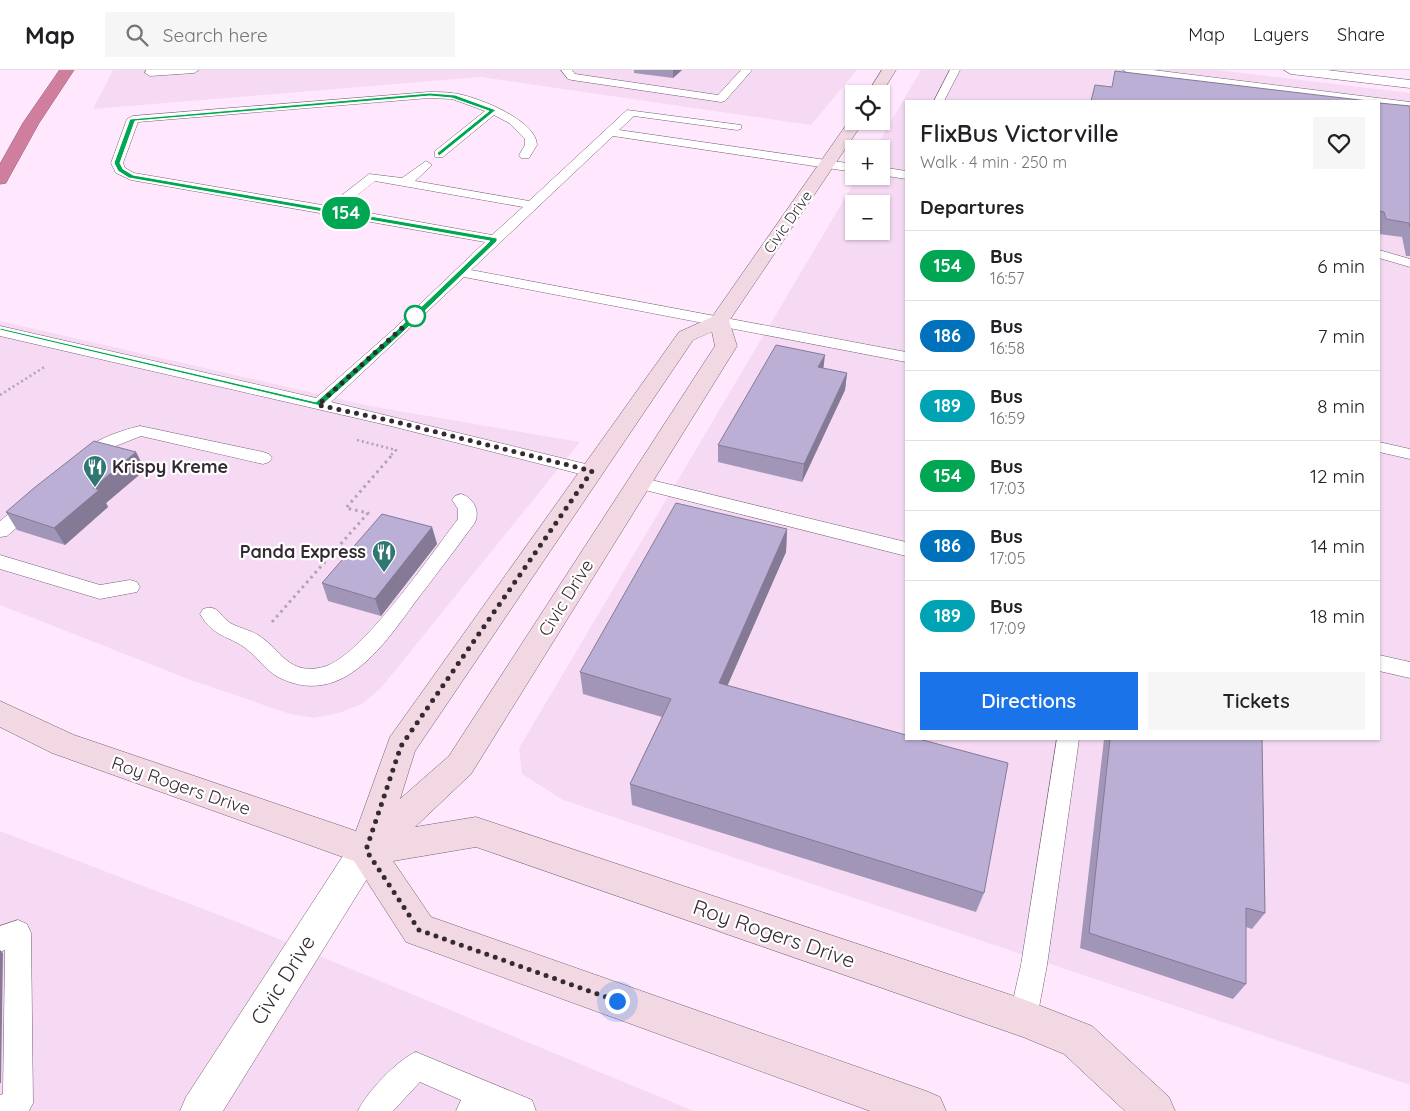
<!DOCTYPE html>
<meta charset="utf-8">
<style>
:root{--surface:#fff;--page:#f6f6f6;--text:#202124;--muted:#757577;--line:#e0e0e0;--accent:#1a73e8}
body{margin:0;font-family:Quicksand,sans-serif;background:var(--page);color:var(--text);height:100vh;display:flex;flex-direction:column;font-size:19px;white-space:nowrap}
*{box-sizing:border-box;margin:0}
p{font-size:16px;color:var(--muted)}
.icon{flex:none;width:28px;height:28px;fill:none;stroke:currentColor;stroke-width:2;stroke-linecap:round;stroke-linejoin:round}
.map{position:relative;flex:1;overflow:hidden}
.details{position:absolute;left:905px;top:30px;width:475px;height:640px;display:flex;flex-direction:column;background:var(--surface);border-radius:0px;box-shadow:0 1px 4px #0004}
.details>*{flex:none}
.badge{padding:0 10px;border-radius:16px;font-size:18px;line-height:32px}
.controls{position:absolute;left:845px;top:15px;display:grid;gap:10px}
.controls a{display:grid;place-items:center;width:45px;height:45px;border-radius:0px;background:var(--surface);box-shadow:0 1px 4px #0004;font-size:25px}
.you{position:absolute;width:25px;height:25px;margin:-12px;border:4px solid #fff;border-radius:50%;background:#1a73e8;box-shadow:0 0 0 8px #1a73e833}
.map>.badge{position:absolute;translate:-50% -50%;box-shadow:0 0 0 2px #fff}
h2{padding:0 15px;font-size:19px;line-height:45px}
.round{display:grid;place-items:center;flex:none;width:52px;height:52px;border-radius:0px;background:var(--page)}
.overview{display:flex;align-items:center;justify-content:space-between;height:85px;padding:0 15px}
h1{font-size:24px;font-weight:600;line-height:38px}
.button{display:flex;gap:10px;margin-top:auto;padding:10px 15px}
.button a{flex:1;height:58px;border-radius:0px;background:var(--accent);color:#fff;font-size:20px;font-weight:600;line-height:58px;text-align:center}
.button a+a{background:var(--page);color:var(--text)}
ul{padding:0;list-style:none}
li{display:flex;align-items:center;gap:15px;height:70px;padding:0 15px;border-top:1px solid var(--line)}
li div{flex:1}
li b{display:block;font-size:19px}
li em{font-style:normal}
li .badge{min-width:55px;font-weight:700;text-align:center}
header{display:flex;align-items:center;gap:30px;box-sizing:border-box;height:70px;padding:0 25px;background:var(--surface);border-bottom:1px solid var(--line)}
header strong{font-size:24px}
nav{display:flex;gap:28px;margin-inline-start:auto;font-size:18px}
.search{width:350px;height:45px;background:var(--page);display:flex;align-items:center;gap:12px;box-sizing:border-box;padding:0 18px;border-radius:0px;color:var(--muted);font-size:19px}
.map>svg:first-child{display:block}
.built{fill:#f6daf4;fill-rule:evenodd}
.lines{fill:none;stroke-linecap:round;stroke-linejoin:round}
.lane-casing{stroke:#735f71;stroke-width:1}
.street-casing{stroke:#735f71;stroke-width:1}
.secondary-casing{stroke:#735f71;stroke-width:1}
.highway-casing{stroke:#986178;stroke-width:1}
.path-far1{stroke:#b3a1b2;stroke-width:2.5;stroke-dasharray:2 3;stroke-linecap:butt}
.path{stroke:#b3a1b2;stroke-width:3;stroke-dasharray:2.5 4;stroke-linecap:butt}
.lane{fill:#fff;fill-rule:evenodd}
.street{fill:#fff;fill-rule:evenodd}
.secondary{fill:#f1d8e2;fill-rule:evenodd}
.highway{fill:#cf7e9d;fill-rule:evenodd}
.wall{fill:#a296b8}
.shaded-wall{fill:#847a96}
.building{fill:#bcafd6;stroke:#847a96}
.line{fill:#00a651;stroke:#fff}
.walk{stroke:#332a32;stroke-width:5;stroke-dasharray:0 9}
.stop-dot{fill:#fff;stroke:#00a651;stroke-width:2.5}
.labels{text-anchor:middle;stroke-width:4.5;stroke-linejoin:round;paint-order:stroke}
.far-street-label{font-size:15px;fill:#332a32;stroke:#fff}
.poi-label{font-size:18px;font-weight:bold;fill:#332a32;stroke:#fff;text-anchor:start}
.street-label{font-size:18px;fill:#332a32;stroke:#fff}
.near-street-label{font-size:21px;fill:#332a32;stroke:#fff}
</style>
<header>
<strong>Map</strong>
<div class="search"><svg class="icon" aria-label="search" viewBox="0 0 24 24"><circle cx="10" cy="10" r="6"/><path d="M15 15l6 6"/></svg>Search here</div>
<nav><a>Map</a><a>Layers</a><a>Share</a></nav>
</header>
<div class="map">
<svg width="1410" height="1041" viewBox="0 0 1410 1041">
<rect width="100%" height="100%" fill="#ffe8fd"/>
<path class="built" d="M113,0H857L811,55L480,7L93,39Z
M921,0H1218L1410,23V1015L563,730L522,704L519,678L858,106H881V79H875ZM906,31H1379V669H906ZM854,134H881V161H854Z
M0,251L370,336L580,372L381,618L362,634L339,643L314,648L290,644L188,609L0,535Z
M0,761L245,855L694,1041H0Z"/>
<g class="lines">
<g class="lane-casing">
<path id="lane" d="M146,0H199L194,3L150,6L145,3Z
M561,0H572L575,4L718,25L741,0H752L725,31L721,32L572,10L568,9Z
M950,0H960L944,31H934Z
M1123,0H1153L1410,32V38L1379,34V31H1354L1128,3Z
M429,22C437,22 445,22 452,23C474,25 537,50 537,75L529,88H521L519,85L525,75V69L509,53L494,45L443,87H435V81L485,41L452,29L429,28L138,52L123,93L125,98L134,103L328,136L369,104L402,108L426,91L432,95L415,111L529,131L627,40L741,55V59L737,60L634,46L619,60L854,94V102L613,66L471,200L906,282V292L464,207L331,332L598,397L601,401L598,405L592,407L391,356L0,266V256L316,328L394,259L485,172L131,110L116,103L111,93L127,49L133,46ZM375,111L523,137L492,165L341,138Z
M881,97L906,101V109L881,105Z
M1379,180L1410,189V197L1379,188Z
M140,356L263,382L269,384L272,388L269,392L263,394L141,366L116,376L90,394H78L75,390C88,371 119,361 140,356Z
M1379,372L1410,379V389L1379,382Z
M639,407L906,472V486L633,417L630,413L633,409Z
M461,424C474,427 481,443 474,454C455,480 436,505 416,531C385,573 344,637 282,609C268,603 261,591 250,582C232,565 215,570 200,544L203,539C218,534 219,545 230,553C239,558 250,560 258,565C282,580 288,606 323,597C361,588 431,484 458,449V439L452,430L455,426Z
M31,429L38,431L40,435L38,439L7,466L0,467V451L24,431Z
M0,485L100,515L130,510L137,512L140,517L137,522L100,529L0,499Z
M1379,585L1410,592V608L1379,601Z
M1057,669H1079L1047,895L1037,948L1033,958L1023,962L1013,958L1009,948L1021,895Z
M18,850L27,854L31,863L33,1033L29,1041H0V1025L3,1024L5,880L0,882V856Z
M416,982L532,1030L536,1041H456L461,1030L420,1012L393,1041H358C366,1023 398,989 416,982Z"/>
</g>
<g class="street-casing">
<path id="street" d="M1284,0H1327L1410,10V18L1291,4Z
M366,765L378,769L383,780L378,791L223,1041H180L186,1027L354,769Z"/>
</g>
<g class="secondary-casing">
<path id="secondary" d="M882,0H896L881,24H867Z
M854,47V51H864L729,251L737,276L471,704L415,757L476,747L1023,929L1092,956L1169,1027L1175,1041H1125L1064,984L1023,967L476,777L393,791L431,847L926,1021L940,1027L946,1041H870L406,872L354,791L52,683L0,657V631L74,665L356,761L390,667L679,262L712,247L851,48ZM712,262L715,276L449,686L400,729L415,681L693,270Z"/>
</g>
<g class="highway-casing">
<path id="highway" d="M60,0H74L39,53L8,109L6,113L0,114V94L23,53Z"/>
</g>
<path class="path-far1" d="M0,325L46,296
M357,370L396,380L390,386"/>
<path class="path" d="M272,552L368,443L346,438L392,385"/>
<use href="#lane" class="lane"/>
<use href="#street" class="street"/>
<use href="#secondary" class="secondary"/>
<use href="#highway" class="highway"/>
</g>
<path class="wall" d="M634,0H682L673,8L634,3Z
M1379,33L1410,36V186H1406L1402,167L1379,164Z
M823,298L847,303L845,320L802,412L718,392V375Z
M136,382L145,400L106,433L108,437L65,475L17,460L6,442Z
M432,457L437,474L381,546L328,531L322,513Z
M787,459L786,482L727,616L984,823L976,842L632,735L630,714L662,647L583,624L580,602Z
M1104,669H1262L1265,843L1252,859L1246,857V914L1233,929L1080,878Z"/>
<path class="shaded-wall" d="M673,0H682L673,8Z
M825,285L823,302L818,297Z
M847,303L845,320L802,412L804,394Z
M136,382L145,400L106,433L108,437L65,475L54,458L93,418Z
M432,457L437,474L381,546L375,529Z
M787,459L786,482L719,635V613Z
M0,880L3,883L1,1013H0Z"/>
<path class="building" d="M1115,1L1368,31H1091L1095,15L1112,17Z
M1379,33L1410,36V157L1409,153L1386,149L1384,142L1379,141Z
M776,275L825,285L818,297L847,303L804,394L718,375Z
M94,371L136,382L93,418L99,420L54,458L6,442L34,418Z
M676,433L787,459L719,613L906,665V669H919L1008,693L984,823L630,714L671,629L580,602Z
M382,444L432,457L375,529L322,513Z
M1110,669H1262L1265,843L1246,838V914L1089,863Z"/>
<path class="line" d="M430,23L455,25L496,40L439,86L437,83L489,41L452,28L430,26L135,51L120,93L123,99L133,105L497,168V171L401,264L321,336L0,260V258L316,332L396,261L490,171L129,108L118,101L114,93L130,49Z"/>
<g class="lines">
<path class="walk" d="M415,246L318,335L392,351L592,401L401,676L366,780L419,860L617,931"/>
</g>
<defs>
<g id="restaurant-pin" transform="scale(1.25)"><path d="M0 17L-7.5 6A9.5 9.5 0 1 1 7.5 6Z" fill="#2f7773" stroke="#fff"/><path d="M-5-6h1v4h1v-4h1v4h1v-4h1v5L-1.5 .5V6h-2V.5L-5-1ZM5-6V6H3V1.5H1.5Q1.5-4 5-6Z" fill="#fff"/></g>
</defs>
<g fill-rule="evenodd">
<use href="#restaurant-pin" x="95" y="397"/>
<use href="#restaurant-pin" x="384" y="482"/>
</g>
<circle class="stop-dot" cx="415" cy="246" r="10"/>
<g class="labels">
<g class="far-street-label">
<text transform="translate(788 152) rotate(-55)" y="5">Civic Drive</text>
</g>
<g class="poi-label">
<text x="112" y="403">Krispy Kreme</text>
<text x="366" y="488" text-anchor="end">Panda Express</text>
</g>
<g class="street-label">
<text transform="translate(566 528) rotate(-58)" y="6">Civic Drive</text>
<text transform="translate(181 716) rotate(19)" y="6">Roy Rogers Drive</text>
</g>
<g class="near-street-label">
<text transform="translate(774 864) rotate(19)" y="7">Roy Rogers Drive</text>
<text transform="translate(283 910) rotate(-58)" y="7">Civic Drive</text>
</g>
</g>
</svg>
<div class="controls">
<a><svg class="icon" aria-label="locate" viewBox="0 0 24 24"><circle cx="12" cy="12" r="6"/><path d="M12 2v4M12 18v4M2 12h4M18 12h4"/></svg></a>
<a>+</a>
<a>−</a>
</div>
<div class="you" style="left:617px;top:931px"></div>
<b class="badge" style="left:346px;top:143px;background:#00a651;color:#fff">154</b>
<section class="details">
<div class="overview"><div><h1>FlixBus Victorville</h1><p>Walk · 4 min · 250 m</p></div><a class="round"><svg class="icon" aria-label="heart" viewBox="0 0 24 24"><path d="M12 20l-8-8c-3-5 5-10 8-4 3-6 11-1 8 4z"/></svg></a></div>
<h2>Departures</h2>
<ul>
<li><span class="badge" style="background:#00a651;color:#fff">154</span><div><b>Bus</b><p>16:57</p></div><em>6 min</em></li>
<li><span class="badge" style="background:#0072bc;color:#fff">186</span><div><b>Bus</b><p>16:58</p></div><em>7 min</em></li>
<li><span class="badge" style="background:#00a3b4;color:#fff">189</span><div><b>Bus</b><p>16:59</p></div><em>8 min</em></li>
<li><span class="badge" style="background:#00a651;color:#fff">154</span><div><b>Bus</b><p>17:03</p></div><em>12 min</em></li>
<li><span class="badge" style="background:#0072bc;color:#fff">186</span><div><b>Bus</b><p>17:05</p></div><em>14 min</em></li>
<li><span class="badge" style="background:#00a3b4;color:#fff">189</span><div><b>Bus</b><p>17:09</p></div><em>18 min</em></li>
</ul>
<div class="button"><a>Directions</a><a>Tickets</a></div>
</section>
</div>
